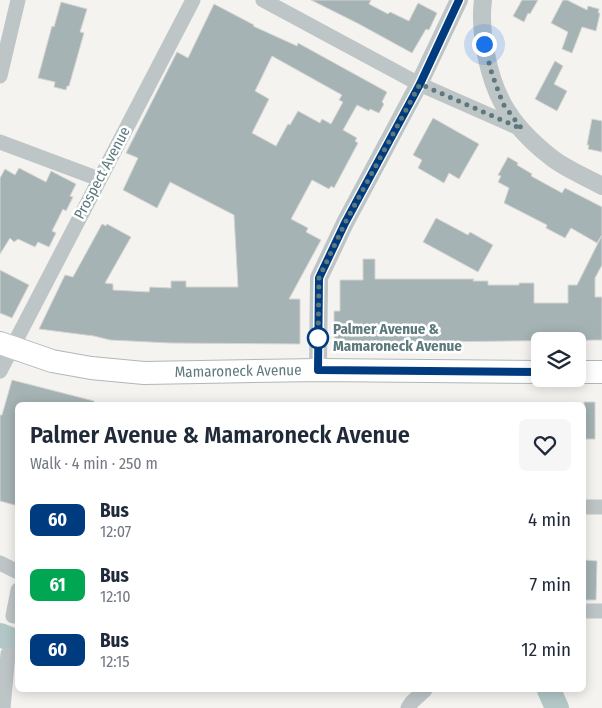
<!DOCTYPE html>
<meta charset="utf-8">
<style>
:root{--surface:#fff;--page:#f6f6f7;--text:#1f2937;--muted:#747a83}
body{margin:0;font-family:"Fira Sans Condensed",sans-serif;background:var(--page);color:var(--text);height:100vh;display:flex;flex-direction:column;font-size:19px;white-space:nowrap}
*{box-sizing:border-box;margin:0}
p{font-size:16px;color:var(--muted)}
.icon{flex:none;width:28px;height:28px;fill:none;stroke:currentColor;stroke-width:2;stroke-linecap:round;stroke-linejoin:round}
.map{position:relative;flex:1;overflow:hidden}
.drawer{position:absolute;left:15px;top:402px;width:571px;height:290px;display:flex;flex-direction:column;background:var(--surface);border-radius:8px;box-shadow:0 2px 12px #0003}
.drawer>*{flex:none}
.badge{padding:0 10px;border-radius:8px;font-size:18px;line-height:32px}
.controls{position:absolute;left:531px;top:332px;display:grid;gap:10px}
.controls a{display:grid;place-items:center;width:55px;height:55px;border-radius:8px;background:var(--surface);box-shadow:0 2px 12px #0003;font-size:25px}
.you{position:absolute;width:25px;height:25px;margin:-12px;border:4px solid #fff;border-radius:50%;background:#1a73e8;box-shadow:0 0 0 8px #1a73e833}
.map>.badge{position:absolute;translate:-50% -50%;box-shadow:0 0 0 2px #fff}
.round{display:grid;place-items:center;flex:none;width:52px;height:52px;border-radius:8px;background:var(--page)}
.overview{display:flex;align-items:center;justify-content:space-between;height:85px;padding:0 15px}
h1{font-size:24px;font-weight:600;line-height:38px}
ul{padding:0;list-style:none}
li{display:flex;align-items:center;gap:15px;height:65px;padding:0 15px}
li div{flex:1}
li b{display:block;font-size:19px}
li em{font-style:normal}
li .badge{min-width:55px;font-weight:700;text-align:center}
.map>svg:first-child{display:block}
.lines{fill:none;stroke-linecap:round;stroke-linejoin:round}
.river{stroke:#b3c7c7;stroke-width:24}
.building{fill:#a5b3b4;stroke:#d5d5d3;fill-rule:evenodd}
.primary-casing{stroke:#afb8b9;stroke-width:24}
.minor{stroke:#bec5c7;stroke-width:15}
.tertiary{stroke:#bec5c7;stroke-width:18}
.primary{stroke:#fff;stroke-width:22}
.line-casing{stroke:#fff;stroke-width:11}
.line{stroke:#003b80;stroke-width:8}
.walk{stroke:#5d797d;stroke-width:5;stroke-dasharray:0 9}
.stop-dot{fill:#fff;stroke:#003b80;stroke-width:2.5}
.labels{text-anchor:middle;stroke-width:5;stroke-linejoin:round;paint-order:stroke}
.street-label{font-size:15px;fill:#5d797d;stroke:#fff}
.stop-label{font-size:15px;font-weight:bold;fill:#5d797d;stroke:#fff;text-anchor:start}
</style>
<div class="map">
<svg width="602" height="708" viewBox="0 0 602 708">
<rect width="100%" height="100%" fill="#f4f3ef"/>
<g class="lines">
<path class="river" d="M0,635L18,642
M549,690L557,708"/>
</g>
<path class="building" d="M311,0H371L369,4L388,14L390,12L409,21L418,3L437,13L429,30L426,29L412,53L359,24Z
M522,0H538L530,14L528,13L524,22L513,16Z
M563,0H567L587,10L588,6L599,9L598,13H600L596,31L582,27L572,53L562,49L568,32L551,23Z
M61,2L87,9L80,32L84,33L69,86H67L66,90L54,87L55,82L38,78L52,26L54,27Z
M214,4L254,25L253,26L297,46L298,43L387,92L382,102L384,104L379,113L370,109L369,111L357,105L343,130L357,138L355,141L358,143L334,188L331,186L329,189L312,180L291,219L308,228L306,232L321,240L289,299H300V344L170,343L110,340L94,336L39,329L65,275L73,277L102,224L106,226L107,224L131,237L105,283L113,284V290L149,292L150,287L171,288V281H186V287H238L234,215L170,182L157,208L123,190L138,158L126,153L177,52L188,58ZM272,56L342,95L339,100L343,102L331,124L322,119L320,123L298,111L290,125L288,124L276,146L252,133L269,99L255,91Z
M555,61L563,66L554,84L567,91L557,111L535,99Z
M433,118L479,144L459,179L449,173L444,183L418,168L422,160L413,155Z
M592,119L602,121V152L588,149L589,145H587Z
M508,157L518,163L517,165L532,174L531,176L562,193L565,188L602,207V265L595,278V297H602V340L427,342L337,341L334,337V311H340V280H363V259H375V279H474L473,281H488V285H519V283H534V303H568V285H577L602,235L597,243L571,228L565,238L546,228L547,225L504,203L509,188L498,182L501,176L498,175Z
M19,168L46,182L51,171L76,184L70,196L73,197L66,211L63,209L52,231L56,233L49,247L38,242L35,247L18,239L14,242L10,238L0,254V178L5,169L15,175Z
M436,218L468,235L470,232L493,245L478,272L423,242Z
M0,270L29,285L12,318L0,313Z
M12,380L94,401V405H18V506L0,501V415H2Z
M584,402H595V439H584Z
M584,560L597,561L596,600H584Z"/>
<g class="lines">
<g class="primary-casing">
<path id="primary" d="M0,343L52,361L91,368L144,373L318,370L540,372
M578,372H602"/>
</g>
<path class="minor" d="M263,0L419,84L521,129
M0,76L18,0
M0,142L99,179
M0,371L193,0
M584,507H602
M0,563L18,572
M584,611H602
M13,616L18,590
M3,708L8,654
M408,708L412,702L425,690"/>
<path class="tertiary" d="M483,0C479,31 488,77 503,104C514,124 534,144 552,158C566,169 586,177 602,186
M318,370L319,278L345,223L419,84L459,0"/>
<use href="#primary" class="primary"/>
</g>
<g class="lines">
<g class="line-casing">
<path id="line" d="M459,0L420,84L345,223L319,278L318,370L540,372"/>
</g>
<use href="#line" class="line"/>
<path class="walk" d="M318,338V344L319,278L345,223L420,84L522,129L503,104L492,74L484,44"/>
</g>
<circle class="stop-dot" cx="318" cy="338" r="10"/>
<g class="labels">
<g class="street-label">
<text transform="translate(102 173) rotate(-62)" y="5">Prospect Avenue</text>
<text transform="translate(238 371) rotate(-1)" y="5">Mamaroneck Avenue</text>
</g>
<g class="stop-label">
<text x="333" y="334">Palmer Avenue &amp;<tspan x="333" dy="17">Mamaroneck Avenue</tspan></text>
</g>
</g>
</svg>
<div class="controls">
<a><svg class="icon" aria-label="layers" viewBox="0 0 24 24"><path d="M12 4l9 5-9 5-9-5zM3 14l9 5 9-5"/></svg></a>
</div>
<div class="you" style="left:484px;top:44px"></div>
<section class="drawer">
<div class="overview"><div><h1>Palmer Avenue &amp; Mamaroneck Avenue</h1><p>Walk · 4 min · 250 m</p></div><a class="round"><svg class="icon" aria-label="heart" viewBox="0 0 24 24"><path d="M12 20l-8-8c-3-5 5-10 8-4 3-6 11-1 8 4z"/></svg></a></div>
<ul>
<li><span class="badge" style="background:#003b80;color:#fff">60</span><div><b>Bus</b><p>12:07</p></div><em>4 min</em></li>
<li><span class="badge" style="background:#00a651;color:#fff">61</span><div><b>Bus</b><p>12:10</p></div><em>7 min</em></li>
<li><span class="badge" style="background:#003b80;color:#fff">60</span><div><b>Bus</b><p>12:15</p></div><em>12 min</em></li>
</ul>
</section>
</div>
